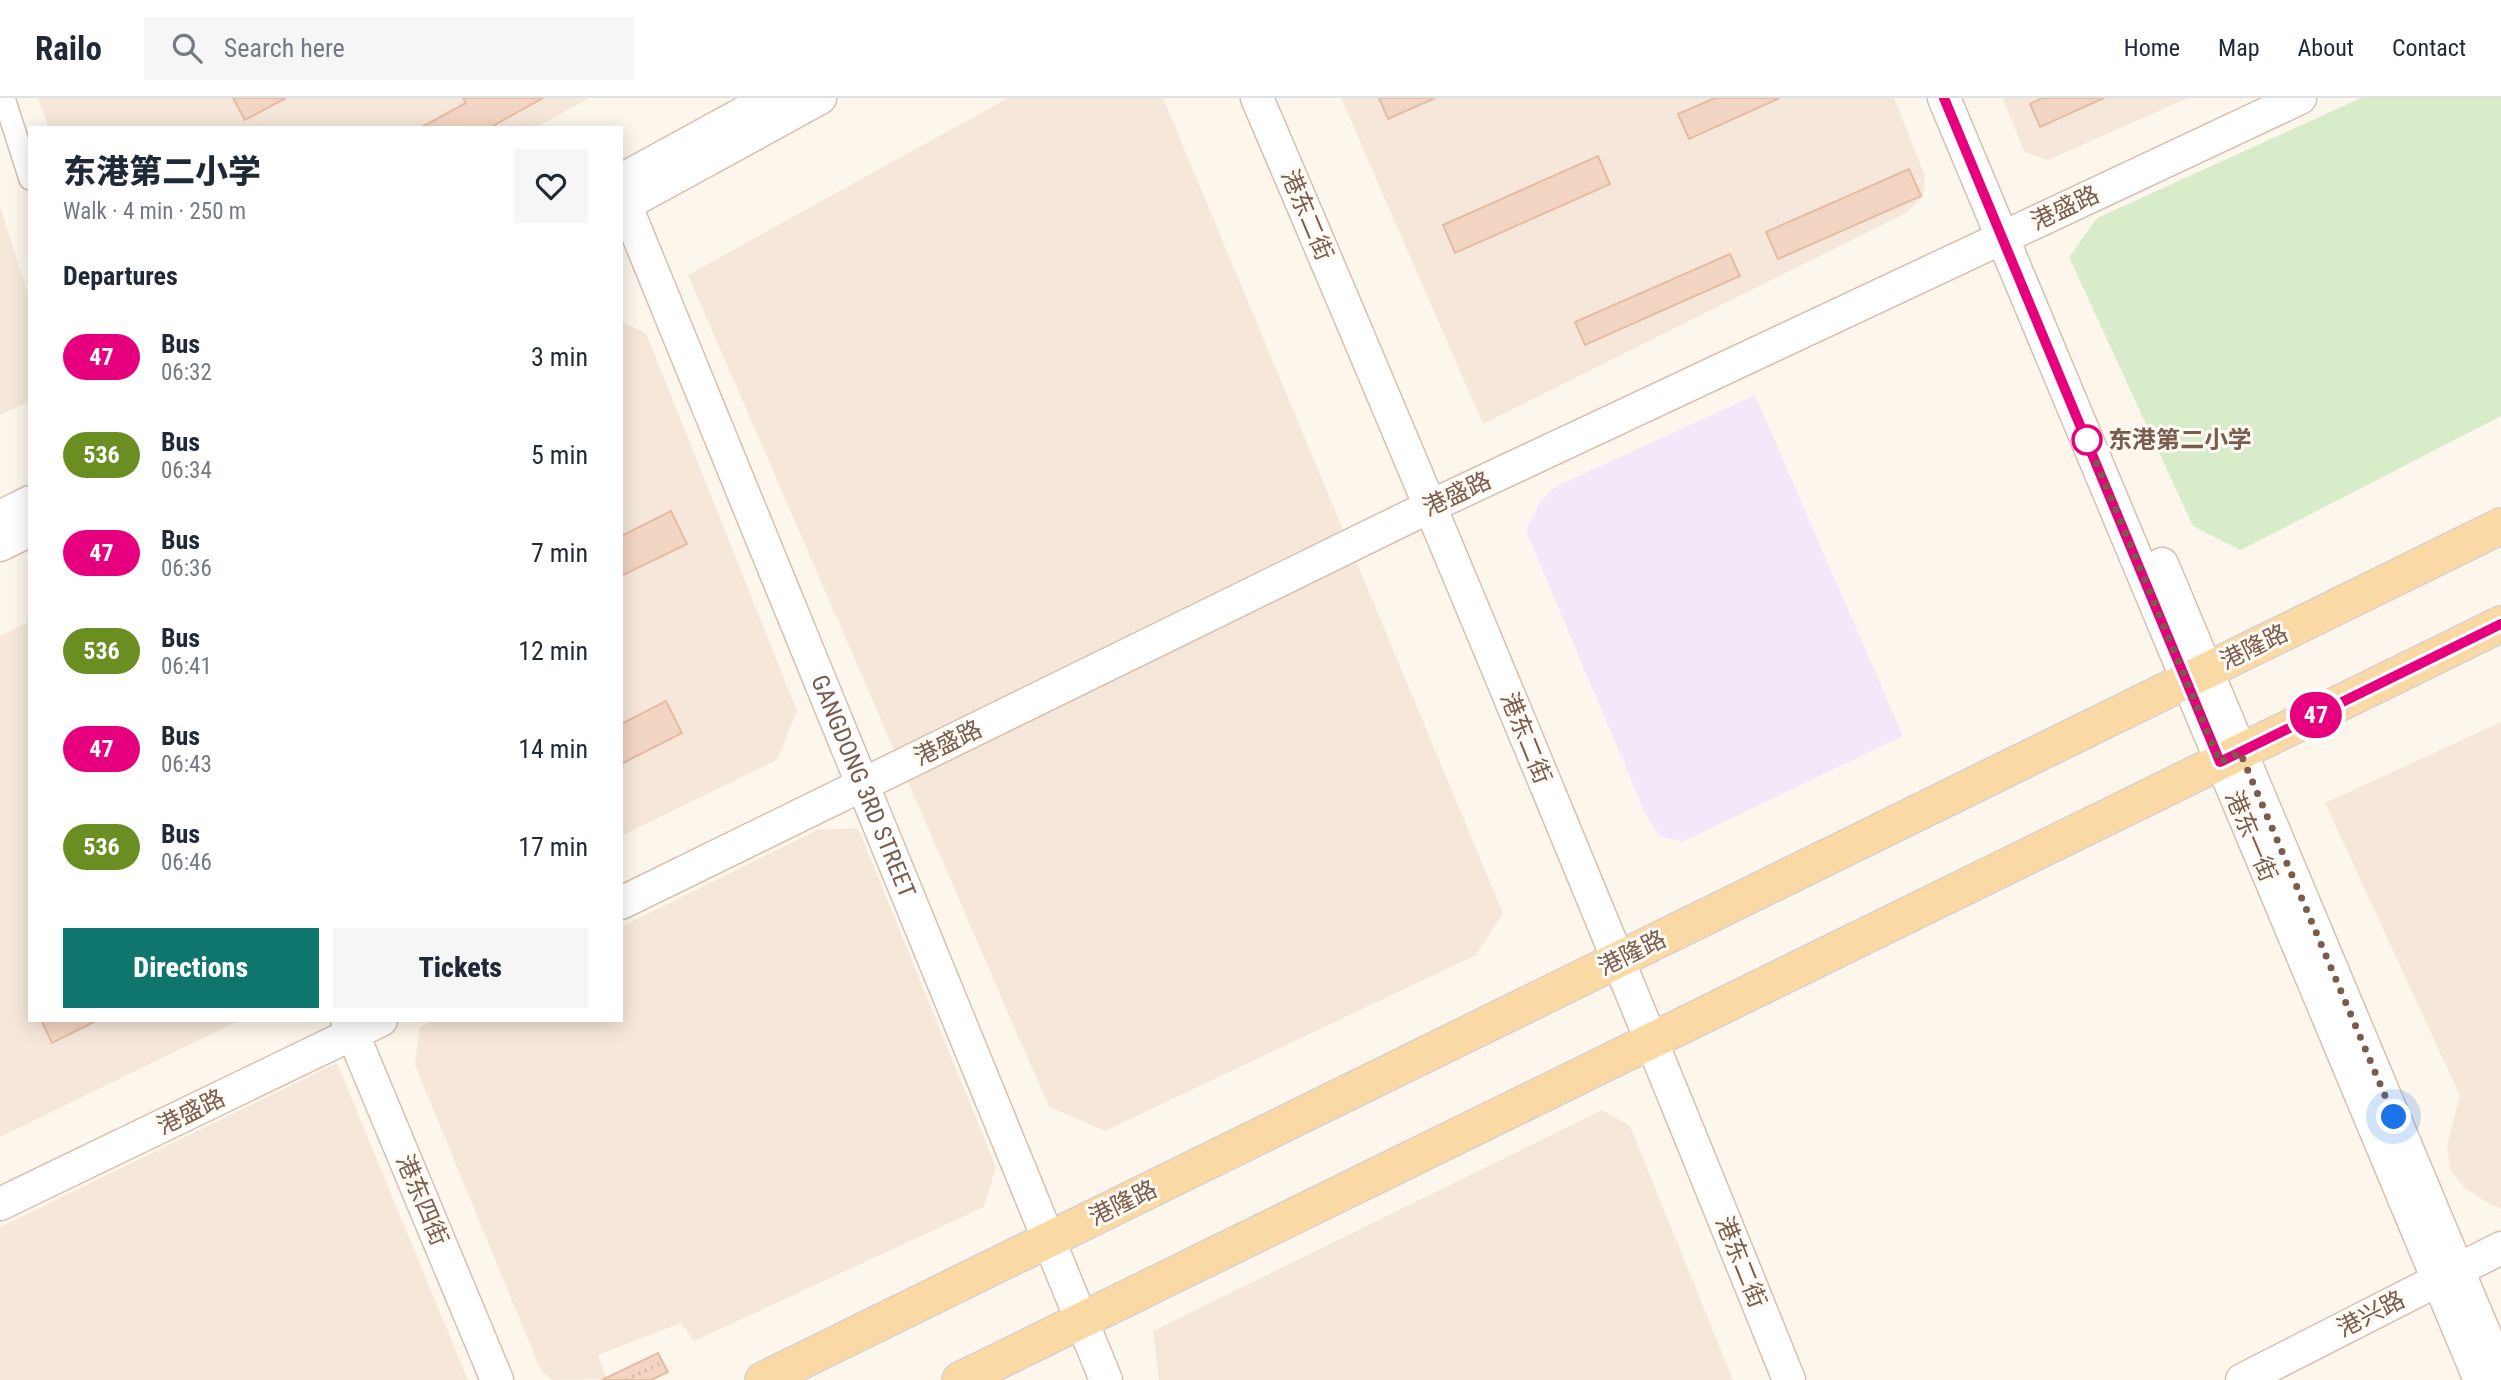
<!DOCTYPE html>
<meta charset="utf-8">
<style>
:root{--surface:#fff;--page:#f6f6f7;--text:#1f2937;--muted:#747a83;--line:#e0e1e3;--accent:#0f766e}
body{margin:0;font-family:"Roboto Condensed","Noto Sans SC",sans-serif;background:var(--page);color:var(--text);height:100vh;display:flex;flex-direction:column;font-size:26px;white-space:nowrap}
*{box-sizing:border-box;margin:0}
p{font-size:23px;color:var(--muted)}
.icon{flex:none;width:38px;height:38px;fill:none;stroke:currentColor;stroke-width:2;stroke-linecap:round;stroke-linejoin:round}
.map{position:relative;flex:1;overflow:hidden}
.details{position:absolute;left:28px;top:28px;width:595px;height:896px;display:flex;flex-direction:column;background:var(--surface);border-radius:0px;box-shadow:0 4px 18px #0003}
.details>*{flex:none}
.badge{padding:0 14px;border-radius:23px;font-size:24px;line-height:46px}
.you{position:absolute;width:35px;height:35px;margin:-18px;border:5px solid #fff;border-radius:50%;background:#1a73e8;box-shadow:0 0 0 10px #1a73e833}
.map>.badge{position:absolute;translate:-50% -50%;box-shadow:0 0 0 4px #fff}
h2{padding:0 35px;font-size:26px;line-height:63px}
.round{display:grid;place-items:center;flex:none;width:74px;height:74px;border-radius:0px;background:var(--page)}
.head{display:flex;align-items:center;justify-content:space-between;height:119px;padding:0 35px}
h1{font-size:33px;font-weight:800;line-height:52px}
.primary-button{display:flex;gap:14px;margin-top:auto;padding:14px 35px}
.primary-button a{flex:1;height:80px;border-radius:0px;background:var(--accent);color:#fff;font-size:28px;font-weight:800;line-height:80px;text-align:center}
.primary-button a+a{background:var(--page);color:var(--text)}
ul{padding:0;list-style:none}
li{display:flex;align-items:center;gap:21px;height:98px;padding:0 35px}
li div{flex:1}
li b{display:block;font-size:26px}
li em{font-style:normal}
li .badge{min-width:77px;font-weight:700;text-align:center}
header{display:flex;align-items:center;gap:42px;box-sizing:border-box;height:98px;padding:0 35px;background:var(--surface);border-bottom:2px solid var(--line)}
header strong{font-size:33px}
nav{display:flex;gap:38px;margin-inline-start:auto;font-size:24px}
.search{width:490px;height:63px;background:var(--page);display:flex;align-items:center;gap:18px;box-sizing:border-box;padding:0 24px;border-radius:0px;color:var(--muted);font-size:26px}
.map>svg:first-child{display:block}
.residential{fill:#f5e8da}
.education{fill:#f3e8fa}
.green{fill:#d8ecc9}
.building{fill:#f3d5c3;stroke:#e6bba3;stroke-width:2}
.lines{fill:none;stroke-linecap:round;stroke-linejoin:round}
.street-casing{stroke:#d1beb0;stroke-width:24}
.secondary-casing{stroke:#d6c0b0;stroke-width:35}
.primary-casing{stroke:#dad1cd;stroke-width:38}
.path{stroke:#d9b8a5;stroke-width:3.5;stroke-dasharray:2 5;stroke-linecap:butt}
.street{stroke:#fff;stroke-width:21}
.secondary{stroke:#fff;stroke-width:32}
.primary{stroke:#fbd9a5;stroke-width:35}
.line-casing{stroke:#fff;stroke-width:16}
.line{stroke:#e6007e;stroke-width:10}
.walk{stroke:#7a5c4d;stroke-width:7;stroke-dasharray:0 12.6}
.stop-dot{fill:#fff;stroke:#e6007e;stroke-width:3.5}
.labels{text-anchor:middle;stroke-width:6;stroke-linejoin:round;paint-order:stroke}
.street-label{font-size:24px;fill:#7a5c4d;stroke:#fffaf3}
.stop-label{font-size:24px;font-weight:bold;fill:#7a5c4d;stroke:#fffaf3;text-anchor:start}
</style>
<header>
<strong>Railo</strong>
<div class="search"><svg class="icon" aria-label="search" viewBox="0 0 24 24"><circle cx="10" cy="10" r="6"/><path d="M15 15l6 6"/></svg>Search here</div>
<nav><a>Home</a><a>Map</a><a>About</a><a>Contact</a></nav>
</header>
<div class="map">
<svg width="2501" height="1282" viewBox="0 0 2501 1282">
<rect width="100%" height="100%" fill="#fdf6ec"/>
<path class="residential" d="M38,0H589L535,30H49Z
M1008,0H1163L1503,815L1476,857L1105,1033L1049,1009L688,177Z
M1341,0H1894L1925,78L1923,98L1906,115L1483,326Z
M2003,0H2188L2048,62L2024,54Z
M0,108L30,203V303L0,317Z
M621,224L646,235L797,613L777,662L621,738Z
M30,523V922H240L0,1039V538Z
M2501,624V1111L2486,1104L2464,1089L2450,1071L2447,1047L2460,998L2325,705Z
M858,730L996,1069L984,1109L694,1243L681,1225L598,1257L607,1281L552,1282L541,1273L415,967L420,929L434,922H621V829L817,732Z
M337,965L468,1282H0V1129Z
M1602,1012L1630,1028L1733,1282H1159L1153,1233Z"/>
<path class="education" d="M1755,297L1903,638L1682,744L1660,738L1647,720L1526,433L1540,403L1557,388Z"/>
<path class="green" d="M2361,0H2501V318L2241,452L2193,428L2069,159L2097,120Z"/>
<path class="building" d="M233,0H286L245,22Z
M463,0H543L489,30H420L466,5Z
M1379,0H1435L1388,21Z
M1715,0H1780L1689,41L1678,16Z
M2042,0H2104L2040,29L2030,6Z
M1598,58L1610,86L1455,155L1443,127Z
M1909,71L1921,98L1778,161L1766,134Z
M1730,156L1740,178L1585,247L1575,224Z
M671,413L687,446L621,478V438Z
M666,603L682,635L621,666V626Z
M41,922H98L52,945Z
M658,1255L668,1274L651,1282H602Z"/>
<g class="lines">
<g class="street-casing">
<path id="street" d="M4,0L30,81"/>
</g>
<g class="secondary-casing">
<g id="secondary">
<path d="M1257,0C1439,425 1616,853 1789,1282"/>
<path d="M1944,0L2480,1282"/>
<path d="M621,82L771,0"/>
<path id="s1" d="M621,96L1106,1282"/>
<path d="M621,109L820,0"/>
<path d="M0,419L30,404"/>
<path d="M0,447L30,432"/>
<path d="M2162,466L2501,1275"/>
<path d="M621,805L1431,408L2300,0"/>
<path d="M347,922L497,1282"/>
<path d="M0,1106L381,922"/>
<path d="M2242,1282L2501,1150"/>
</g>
</g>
<g class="primary-casing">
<path id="primary" d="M763,1282L2501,428
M960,1282L2501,526"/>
</g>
<path class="path" d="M626,1282L663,1264"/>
<use href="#street" class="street"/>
<use href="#secondary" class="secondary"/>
<use href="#primary" class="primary"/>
</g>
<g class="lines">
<g class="line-casing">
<path id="line" d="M1944,0L2220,664L2501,526"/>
</g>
<use href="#line" class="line"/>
<path class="walk" d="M2087,342L2220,664L2240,654L2394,1019"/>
</g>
<circle class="stop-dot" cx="2087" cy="342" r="14"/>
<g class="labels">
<g class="street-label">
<text transform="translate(2065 110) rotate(-25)" y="8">港盛路</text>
<text transform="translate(1307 117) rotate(67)" y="8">港东二街</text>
<text transform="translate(1457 396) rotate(-25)" y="8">港盛路</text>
<text transform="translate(2254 549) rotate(-26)" y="8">港隆路</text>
<text transform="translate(1526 640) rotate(68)" y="8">港东二街</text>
<text transform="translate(948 645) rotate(-26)" y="8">港盛路</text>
<text dy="8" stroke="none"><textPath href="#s1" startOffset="640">GANGDONG 3RD STREET</textPath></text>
<text transform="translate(2251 738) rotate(67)" y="8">港东一街</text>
<text transform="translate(1632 855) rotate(-26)" y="8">港隆路</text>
<text transform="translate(191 1014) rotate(-26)" y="8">港盛路</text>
<text transform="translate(422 1102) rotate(67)" y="8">港东四街</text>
<text transform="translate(1123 1105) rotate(-26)" y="8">港隆路</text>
<text transform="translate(1741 1164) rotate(68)" y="8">港东二街</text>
<text transform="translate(2371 1216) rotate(-27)" y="8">港兴路</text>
</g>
<g class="stop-label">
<text x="2108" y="350">东港第二小学</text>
</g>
</g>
</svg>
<div class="you" style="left:2394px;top:1019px"></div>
<b class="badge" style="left:2316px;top:617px;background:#e6007e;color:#fff">47</b>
<section class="details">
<div class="head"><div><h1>东港第二小学</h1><p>Walk · 4 min · 250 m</p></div><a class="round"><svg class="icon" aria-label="heart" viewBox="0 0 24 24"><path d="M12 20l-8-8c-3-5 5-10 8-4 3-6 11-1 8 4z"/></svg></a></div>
<h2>Departures</h2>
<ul>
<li><span class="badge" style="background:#e6007e;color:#fff">47</span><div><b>Bus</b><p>06:32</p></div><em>3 min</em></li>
<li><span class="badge" style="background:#6b8e23;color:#fff">536</span><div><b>Bus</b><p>06:34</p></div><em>5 min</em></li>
<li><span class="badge" style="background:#e6007e;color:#fff">47</span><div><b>Bus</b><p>06:36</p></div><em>7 min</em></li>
<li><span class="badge" style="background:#6b8e23;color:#fff">536</span><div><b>Bus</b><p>06:41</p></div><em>12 min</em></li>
<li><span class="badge" style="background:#e6007e;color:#fff">47</span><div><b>Bus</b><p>06:43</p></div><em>14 min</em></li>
<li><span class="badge" style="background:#6b8e23;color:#fff">536</span><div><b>Bus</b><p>06:46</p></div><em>17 min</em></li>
</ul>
<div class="primary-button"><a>Directions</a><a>Tickets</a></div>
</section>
</div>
